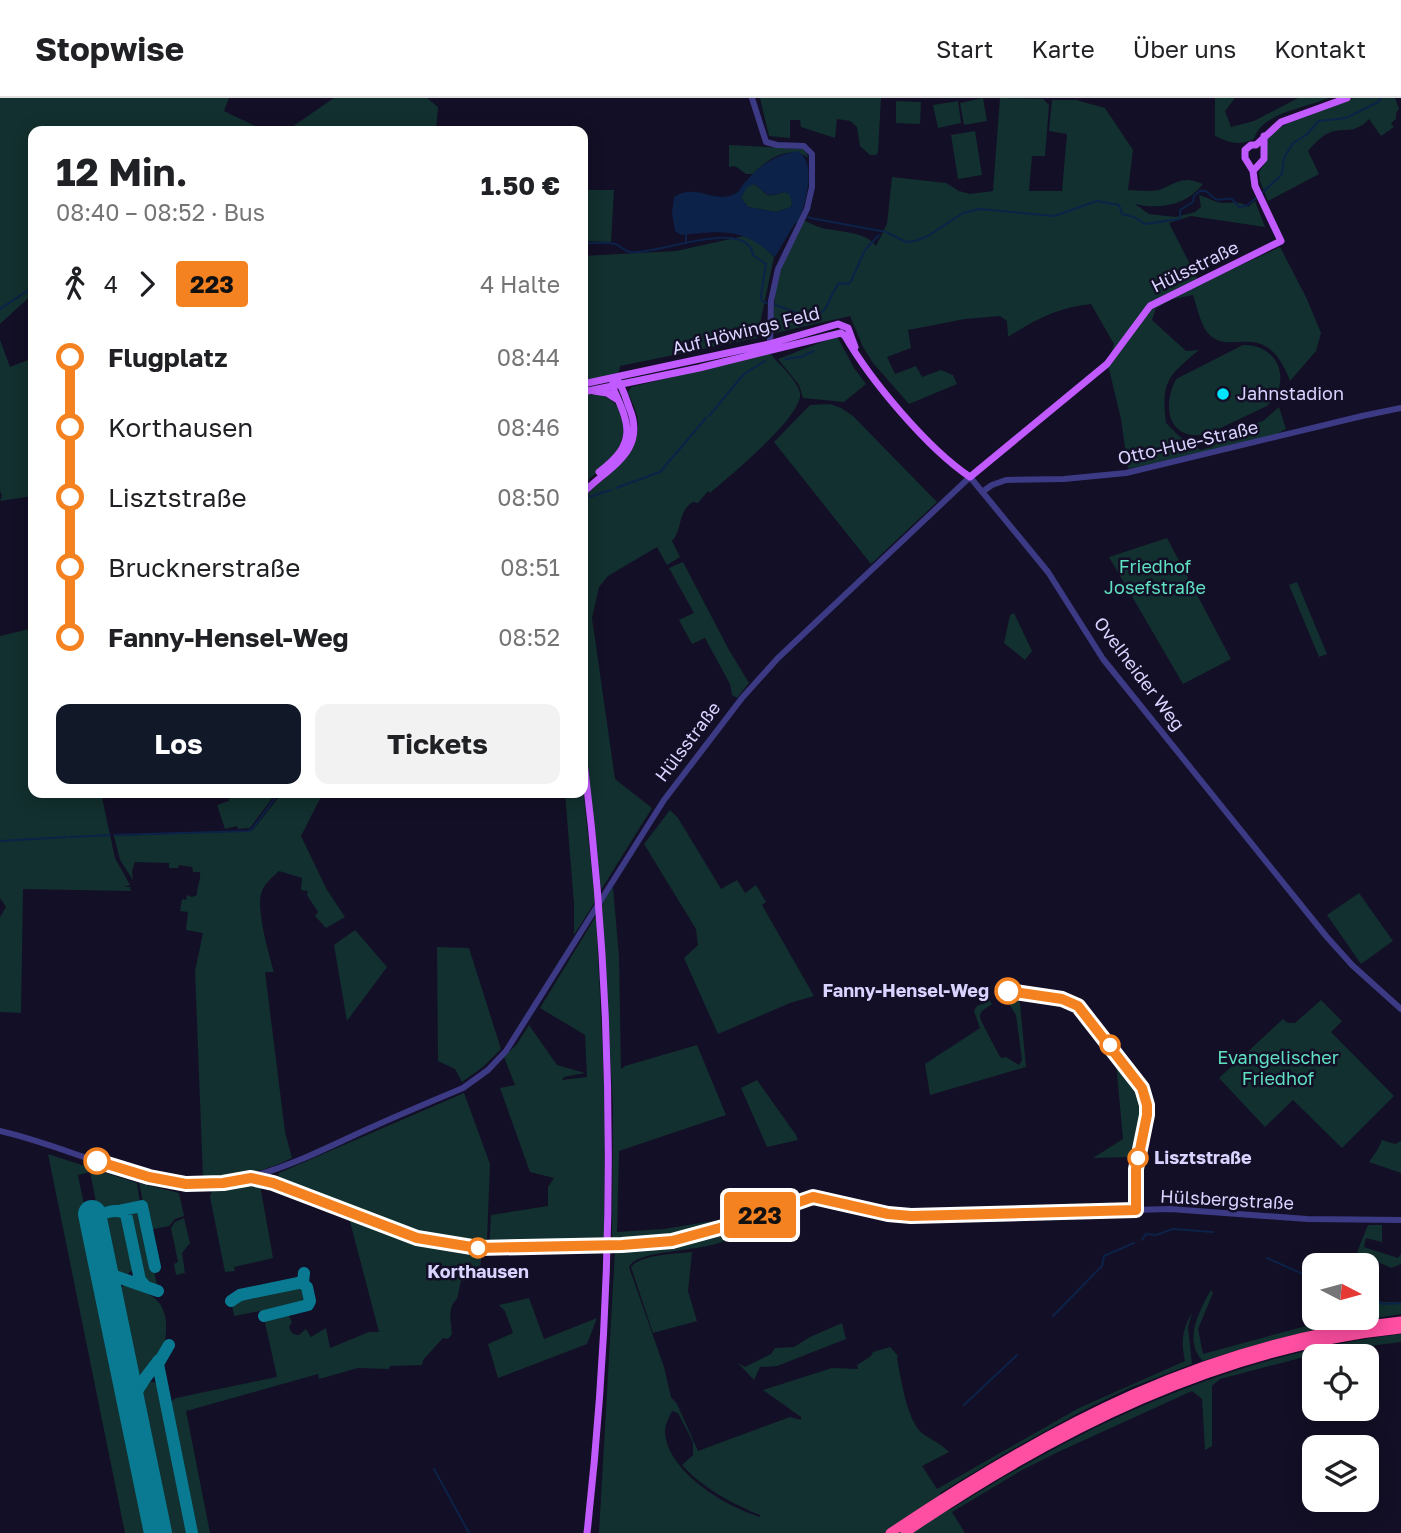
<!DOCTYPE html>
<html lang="de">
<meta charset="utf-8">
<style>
:root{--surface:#fff;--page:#f2f2f2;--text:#202124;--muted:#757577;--line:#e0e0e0;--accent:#111827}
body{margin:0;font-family:"Golos Text",sans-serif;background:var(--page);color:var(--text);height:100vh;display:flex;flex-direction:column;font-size:26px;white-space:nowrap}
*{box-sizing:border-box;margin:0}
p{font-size:23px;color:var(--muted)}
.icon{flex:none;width:38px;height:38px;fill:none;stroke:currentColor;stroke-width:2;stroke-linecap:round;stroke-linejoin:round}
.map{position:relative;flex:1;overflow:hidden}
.panel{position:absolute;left:28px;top:28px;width:560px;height:672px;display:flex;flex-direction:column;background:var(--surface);border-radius:14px;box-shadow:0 4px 18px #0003}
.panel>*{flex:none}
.badge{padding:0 14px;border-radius:5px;font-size:24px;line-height:46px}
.needle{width:46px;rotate:96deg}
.fabs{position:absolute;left:1302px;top:1155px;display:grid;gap:14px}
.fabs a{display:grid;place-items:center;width:77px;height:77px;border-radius:14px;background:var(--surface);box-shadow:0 4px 18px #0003;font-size:35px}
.map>.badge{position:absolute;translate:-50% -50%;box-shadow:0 0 0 4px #fff}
.legs{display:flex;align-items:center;gap:10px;height:77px;padding:0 28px;font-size:23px}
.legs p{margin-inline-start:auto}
.head{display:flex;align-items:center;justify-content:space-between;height:119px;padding:0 28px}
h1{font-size:38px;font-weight:700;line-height:52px}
.cta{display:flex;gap:14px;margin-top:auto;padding:14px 28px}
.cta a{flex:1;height:80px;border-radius:14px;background:var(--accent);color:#fff;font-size:28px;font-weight:700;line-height:80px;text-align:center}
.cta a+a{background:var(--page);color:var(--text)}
ul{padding:0 28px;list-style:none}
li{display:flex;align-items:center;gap:24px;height:70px;font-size:26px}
li i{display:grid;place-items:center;width:10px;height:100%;margin:0 9px;background:currentColor}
li i::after{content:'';width:18px;height:18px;margin:-9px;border:5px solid;border-radius:50%;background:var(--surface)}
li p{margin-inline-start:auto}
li:first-child i{background:linear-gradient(#0000 50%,currentColor 0)}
li:last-child i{background:linear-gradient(currentColor 50%,#0000 0)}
header{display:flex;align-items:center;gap:42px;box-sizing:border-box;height:98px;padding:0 35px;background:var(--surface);border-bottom:2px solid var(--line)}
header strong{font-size:33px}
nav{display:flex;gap:38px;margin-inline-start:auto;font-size:24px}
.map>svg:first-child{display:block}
.green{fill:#12302f;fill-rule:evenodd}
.water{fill:#0c2248;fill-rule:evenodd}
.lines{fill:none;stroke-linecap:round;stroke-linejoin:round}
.stream{stroke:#0c2248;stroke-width:2}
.taxiway{stroke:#0a7a92;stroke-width:12}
.runway{stroke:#0a7a92;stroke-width:28}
.minor{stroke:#3d3a85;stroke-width:6}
.major{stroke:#c25bff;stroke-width:7}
.highway{stroke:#ff4fa3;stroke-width:9}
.line-1-casing{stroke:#fff;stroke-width:16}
.line-1{stroke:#f58220;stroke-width:10}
.poi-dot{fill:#00e5ff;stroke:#130f26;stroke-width:2.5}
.stop-1-dot{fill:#fff;stroke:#f58220;stroke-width:3.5}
.labels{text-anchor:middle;stroke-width:5;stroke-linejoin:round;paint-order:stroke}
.street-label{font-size:18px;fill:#d9d4ff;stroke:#130f26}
.poi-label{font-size:18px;fill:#d9d4ff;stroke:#130f26;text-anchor:start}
.park-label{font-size:18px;fill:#5fe0c0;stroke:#130f26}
.stop-label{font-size:18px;font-weight:bold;fill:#d9d4ff;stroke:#130f26;text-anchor:end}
</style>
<header>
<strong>Stopwise</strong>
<nav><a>Start</a><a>Karte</a><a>Über uns</a><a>Kontakt</a></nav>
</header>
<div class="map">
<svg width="1401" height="1435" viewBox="0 0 1401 1435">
<rect width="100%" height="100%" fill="#130f26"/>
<path class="green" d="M0,0H229L224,13L265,33H33V196L0,226Z
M334,0H427L438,9L436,33H286Z
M760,0H881L878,54L876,57H870L860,48L857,29L850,23L837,21L835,40L801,29L800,22H790V40L769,38Z
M983,0L987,23L964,27L960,5Z
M1000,0L1043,1L1049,7L1045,58H1032L1029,93H1062L1067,36L1049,33L1052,2H1076L1105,10L1133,52L1128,92C1138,92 1154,95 1164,90C1182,82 1184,79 1203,86C1187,107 1160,112 1135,106L1149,116L1176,119L1195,114L1201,109L1199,97C1206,99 1211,102 1217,104C1228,107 1238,101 1248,109L1255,103L1265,129L1191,118L1169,125L1200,186L1280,149L1306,199L1321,235L1316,253L1290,283C1265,216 1229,262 1207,234C1200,225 1197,208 1193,197L1173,201L1156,210L1152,222L1186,253L1199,252C1168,278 1161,283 1166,325L1180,339L1193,343L1200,352L1212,349L1221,336L1263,323L1279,309L1286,331L1273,338L1128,371L1121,321L1108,267L1114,246L1091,206C1059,209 1034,222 1008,239L1007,223L1000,218L965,221L908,232L911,250L887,259L895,276L916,268L922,279L941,272L953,277L957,286L909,306L873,265L863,249L850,218L771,236L778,173L800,120C807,124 815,128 822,130C839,134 865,133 876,148L887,126L892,79L946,85L959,93L970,96L993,93Z
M1215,0H1235L1225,13L1231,29L1254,23L1298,0H1329C1306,10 1262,14 1254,41C1239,48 1230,45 1215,38Z
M1354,0H1395L1399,11L1396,15V21L1391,25L1394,29L1381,38L1369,21C1354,37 1347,29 1331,34C1322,37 1314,46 1308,53L1319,76L1268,103L1260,83L1259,74L1268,60L1265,44C1281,20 1327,11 1354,0Z
M896,3L921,4L920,26L896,25Z
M958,3L961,25L938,30L933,7Z
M975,33L982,77L958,81L951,37Z
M729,47L804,51L809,60C789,46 767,61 753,76H746L735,68L729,69Z
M754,86C768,94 762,102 784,94L790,96L792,104L791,109L776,114L748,109L741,100L747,88Z
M583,92H614L611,144L583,143Z
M744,138L758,143L774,159L757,240L620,268L618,276L583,283V158L676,153Z
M837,238L854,270L866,286L844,304L803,300L799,287L778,261Z
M0,242L10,269L33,260V398L0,403L2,398L0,393Z
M1243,247C1279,246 1293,284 1267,308L1208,336C1169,344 1161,310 1176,281Z
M770,255C778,266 797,281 800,295C804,318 728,379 710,395L708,393L698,405L693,404C677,414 683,431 672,443L680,459L667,467L657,449L608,478L599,489L592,520L615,681L652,710L601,792L583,626V400C604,378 639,361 638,326C638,316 632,304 628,294L631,289Z
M596,296C619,301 622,314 627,335L611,363L583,386V297Z
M830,306L841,310L853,318L937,404L871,466L774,344L810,307Z
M1167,440L1231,561L1183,586L1109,459Z
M683,464L729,552L749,585L737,600L732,597L730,586L705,540L692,546L679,522L694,515L669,470Z
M1297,484L1327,556L1319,559L1289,487Z
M1014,515L1032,553L1025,562L1004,545L1010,517Z
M33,530V695H101L115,760L130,787L124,789H130L131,793L23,791L21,915L0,914V819L6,809L0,800V538Z
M583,689L595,804L574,837V806L565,695H583Z
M228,695H276L250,730L238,731L237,728L225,731L217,707L229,703Z
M282,695H323L301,738L327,792L345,819L326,830L315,818L318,814L307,797L308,793L301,792L302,780L279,773C273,779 265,785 262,793C255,808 269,857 274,874H265L285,1034L292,1060C265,1074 234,1079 203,1080L195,873L203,835L186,832L188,814L180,813L182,801L186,802L187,797L192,799L197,797C197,786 201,784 200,774H193L192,769L179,767L178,770H169V765L135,764L132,773L133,782L120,762L114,738L252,733Z
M670,712L678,720L721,791L737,782L745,795L756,787L766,804L762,807L814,898L790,905L718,936L684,860L698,847L696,831L644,746Z
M613,789L619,859L621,971L625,968L697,947L726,1017L619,1053L617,1134L664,1131L748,1117L718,1127L665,1140L612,1141L613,1008L602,806Z
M1359,795L1393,843L1361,866L1327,817Z
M596,818L605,1002L604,1142L513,1151H489L491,1117L548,1108V1089L554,1080L530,1074L500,990L515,987L504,959L517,946L529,927L557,967L585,975L564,979L562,982L587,979L585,937L540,910Z
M355,832L387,869L347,923L334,847Z
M437,849L469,850L501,951L483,969L462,984L455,971L438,963Z
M1004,898L1016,900L1020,905L1026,969L930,997L925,966L980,930L974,913L977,908L985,905L988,900L992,906C987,910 980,912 980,919C980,922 998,955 1001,960L1006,959L1019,967L1022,962L1016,917Z
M1321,902L1342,923L1331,934L1394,998L1342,1050L1293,1002L1265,1029L1219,980L1283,921L1288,925H1295Z
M1116,964C1149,1006 1143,1008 1132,1059L1093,1060L1123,1041Z
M757,982L796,1037L798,1042L767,1049L741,990Z
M464,995L490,1066L487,1142H465L426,1135L279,1085L276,1082L279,1075Z
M1382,1042L1395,1046L1401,1043V1075L1369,1064L1378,1051Z
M48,1056L137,1085L140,1105L98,1114L90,1074L78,1077L151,1435H125Z
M139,1085L179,1095L184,1118L175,1121L169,1128L149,1132Z
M252,1086L260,1087L273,1160L234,1169L235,1173L225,1174L210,1099L212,1092L217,1089Z
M139,1110L142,1113L157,1187L146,1184L142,1178L129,1115L131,1112Z
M116,1116L122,1118L126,1123L134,1165L133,1172L127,1176L111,1171L101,1128L105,1118Z
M184,1120L190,1145L182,1155L185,1175L176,1177L174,1166L178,1164L171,1130L175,1124Z
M349,1120L439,1151L481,1159L480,1180L461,1183L457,1201C447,1210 451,1224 452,1236L448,1241L443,1240L423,1262L422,1267L390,1268L389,1271L358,1270L319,1281L318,1276L186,1313L210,1435H195L169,1305L176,1300L277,1279L264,1220L288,1216L292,1224L289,1229C291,1235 293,1237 299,1237L306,1231L311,1239L326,1230L330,1250L369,1234H379Z
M1368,1127H1382V1144L1366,1140L1364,1149L1398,1160L1401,1156V1166L1391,1170L1357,1154Z
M735,1130L737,1135C716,1157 640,1148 629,1169L664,1269L671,1299L677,1306L698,1353L790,1319L801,1322V1319L763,1292L832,1270L858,1271L857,1267L871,1258L873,1254L890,1249L898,1258L897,1261C901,1280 907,1323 922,1335C931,1342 939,1344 949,1354L922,1368L937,1391L1079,1310L1185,1263C1181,1245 1182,1231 1192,1215L1188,1229L1192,1266L1127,1291L1080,1314L1004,1356L940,1395L950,1412C1093,1322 1232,1257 1401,1236V1244L1323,1254L1220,1281L1212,1288V1348L1205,1352L1202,1301L1192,1293L1056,1355L1022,1372L952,1414L965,1435H599L615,1153L694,1142ZM672,1313L678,1315L693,1344V1357L682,1367C702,1390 733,1406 760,1417V1419C727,1409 667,1374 665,1334C665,1326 669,1320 672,1313Z
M692,1154L688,1193L697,1223L653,1235L631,1169C641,1156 676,1156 692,1154Z
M126,1187C139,1192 152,1195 160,1206C174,1226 163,1272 139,1278L131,1275L115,1197L118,1190Z
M301,1188L305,1190L308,1200L304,1206L263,1215L260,1213L234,1218L232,1207L238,1202Z
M1211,1192L1213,1195L1198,1231L1203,1256L1336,1220H1367V1199L1383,1204H1401V1216C1333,1227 1268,1241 1203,1263C1183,1243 1199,1213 1211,1192Z
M529,1200L544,1241L597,1220L587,1246L498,1280L488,1246L513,1235L505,1213L499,1207Z
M842,1225L846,1241L777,1268L760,1269L754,1282L738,1265L745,1269L771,1256L775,1250L794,1249L810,1239Z
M147,1284H154L160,1289L190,1435H164L136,1301Z"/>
<path class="water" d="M798,53C818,65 805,107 798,125H795L775,159C742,129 723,133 681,137L675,133L672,115L674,99C697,85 711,105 732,97C740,95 741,88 747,82C762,66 775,57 798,53ZM754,86C768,94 763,101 784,94L789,96L792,104L791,109L776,114L748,109L741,100L747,89Z"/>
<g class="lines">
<path class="stream" d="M1261,96L1282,76L1284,60L1293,45L1306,37L1319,23L1346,20L1378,4L1381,0
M808,119L815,121
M816,121L886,134L906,144L915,143L928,138L963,115L980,111L1054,118L1097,103L1119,107L1122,116L1134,119L1145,126L1180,121V112L1193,104L1194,98L1200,93H1206C1222,108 1215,99 1232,101L1239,109L1246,108L1256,100
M686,137V143
M583,146C592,145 607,144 615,146C620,148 625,153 630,154C654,158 747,118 753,157L766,166L761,198L762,203L767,205
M775,207C788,210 814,226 825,211C829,205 833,193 839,185L848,186L851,183L865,152L879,137
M0,211L33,189
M785,261L801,259L814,253
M709,318L744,276L765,263
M616,390L660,374L706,320
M589,399L611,392
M114,737L248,733L252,731L279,695
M70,739L110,737
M0,743L67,739
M1142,1142L1146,1136L1156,1137L1173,1131L1213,1134
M1267,1160L1314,1181
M1367,1200L1384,1206L1401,1205
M1053,1218L1102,1168L1104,1158L1134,1145
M964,1307L1017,1257
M434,1371L469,1435"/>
<path class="taxiway" d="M118,1113L142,1108L155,1169
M95,1131V1122C101,1114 117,1110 126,1116L140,1182L146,1189
M103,1169L109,1176L158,1193
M108,1194L111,1183L120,1180
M231,1203L240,1197L303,1184L304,1175
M264,1218L308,1207L310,1203L307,1189L301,1184
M169,1247L158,1266L192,1435
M126,1279L131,1286L140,1287L159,1262
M132,1306L133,1299L143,1284"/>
<path class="runway" d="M92,1116L158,1435"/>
<path class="minor" d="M752,0L766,44L777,47L804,48L812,56V89L807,111L778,171L771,203L770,247
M982,394L992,387L1006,382L1064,381L1126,375L1362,318L1401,310
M0,1033C57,1046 111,1073 168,1083C242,1096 305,1059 370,1030C401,1016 432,1003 463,990L488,972L506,953L664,702L742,600L778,560L970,379L1048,474L1103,561L1326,838L1352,867L1401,911
M253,1081L306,1096L417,1140L446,1147L478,1150L622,1147L672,1143L738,1125L813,1099L888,1116L911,1118L1170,1111L1307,1121L1401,1122"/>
<path class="major" d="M1253,73L1264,61V38
M583,286L769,246L838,226L848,230L855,249
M594,293L607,295L618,302
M583,294L699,270L841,235L845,238C871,283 927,350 970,379L1107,266L1150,208L1281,143L1255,88L1253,73L1245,60V52L1251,47H1256L1281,24L1347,0
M599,374C638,345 630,327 612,288L613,285
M583,395C608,369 648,354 629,309C626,301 623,290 618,283
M583,656C616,915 616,1176 587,1435"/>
<path class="highway" d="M890,1435C1049,1328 1207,1243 1401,1223
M905,1435C1055,1333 1218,1250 1401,1231"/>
</g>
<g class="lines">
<g class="line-1-casing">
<path id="line-1" d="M97,1063L149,1079L186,1086L223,1085L251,1080L273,1085L417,1140L478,1150L622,1147L672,1143L738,1125L813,1099L888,1116L911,1118L1136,1112V1071L1147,1017V1007L1142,990L1078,908L1062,901L1008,893"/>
</g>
<use href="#line-1" class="line-1"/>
</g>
<circle class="poi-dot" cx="1223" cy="296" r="7"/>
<g class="stop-1-dot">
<circle cx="1008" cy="893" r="12"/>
<circle cx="1110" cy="947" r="9"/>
<circle cx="1138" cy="1060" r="9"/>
<circle cx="97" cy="1063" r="12"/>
<circle cx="478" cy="1150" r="9"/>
</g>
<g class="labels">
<g class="street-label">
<text transform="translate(1195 169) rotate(-26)" y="6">Hülsstraße</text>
<text transform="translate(746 233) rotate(-14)" y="6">Auf Höwings Feld</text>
<text transform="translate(1188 345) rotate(-13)" y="6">Otto-Hue-Straße</text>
<text transform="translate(1139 576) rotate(53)" y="6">Ovelheider Weg</text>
<text transform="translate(688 644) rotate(-53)" y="6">Hülsstraße</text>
<text transform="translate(1227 1102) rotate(3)" y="6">Hülsbergstraße</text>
</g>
<g class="poi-label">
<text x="1237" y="302">Jahnstadion</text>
</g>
<g class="park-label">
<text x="1155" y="475">Friedhof<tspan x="1155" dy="21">Josefstraße</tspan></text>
<text x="1278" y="966">Evangelischer<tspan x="1278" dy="21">Friedhof</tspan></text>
</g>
<g class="stop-label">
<text x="989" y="899">Fanny-Hensel-Weg</text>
<text x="1154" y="1066" text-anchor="start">Lisztstraße</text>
<text x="478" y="1180" text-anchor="middle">Korthausen</text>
</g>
</g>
</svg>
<div class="fabs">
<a><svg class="needle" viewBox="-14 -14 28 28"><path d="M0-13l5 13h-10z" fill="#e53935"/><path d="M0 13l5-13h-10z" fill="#757577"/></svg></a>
<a><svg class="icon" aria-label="locate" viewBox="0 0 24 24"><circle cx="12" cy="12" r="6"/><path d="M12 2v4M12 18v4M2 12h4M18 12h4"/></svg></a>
<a><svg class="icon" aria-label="layers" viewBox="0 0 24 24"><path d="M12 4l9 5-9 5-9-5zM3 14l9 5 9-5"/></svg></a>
</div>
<b class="badge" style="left:760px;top:1117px;background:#f58220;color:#111">223</b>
<section class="panel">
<div class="head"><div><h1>12 Min.</h1><p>08:40 – 08:52 · Bus</p></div><b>1.50 €</b></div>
<div class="legs"><svg class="icon" aria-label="walk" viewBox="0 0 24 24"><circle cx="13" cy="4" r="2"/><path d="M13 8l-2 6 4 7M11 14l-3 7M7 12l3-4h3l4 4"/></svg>4<svg class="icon" aria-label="forward" viewBox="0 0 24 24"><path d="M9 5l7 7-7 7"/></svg><b class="badge" style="background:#f58220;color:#111">223</b><p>4 Halte</p></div>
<ul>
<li><i style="color:#f58220"></i><b>Flugplatz</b><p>08:44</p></li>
<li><i style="color:#f58220"></i><span>Korthausen</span><p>08:46</p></li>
<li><i style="color:#f58220"></i><span>Lisztstraße</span><p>08:50</p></li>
<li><i style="color:#f58220"></i><span>Brucknerstraße</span><p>08:51</p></li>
<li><i style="color:#f58220"></i><b>Fanny-Hensel-Weg</b><p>08:52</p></li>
</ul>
<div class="cta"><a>Los</a><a>Tickets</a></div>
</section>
</div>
